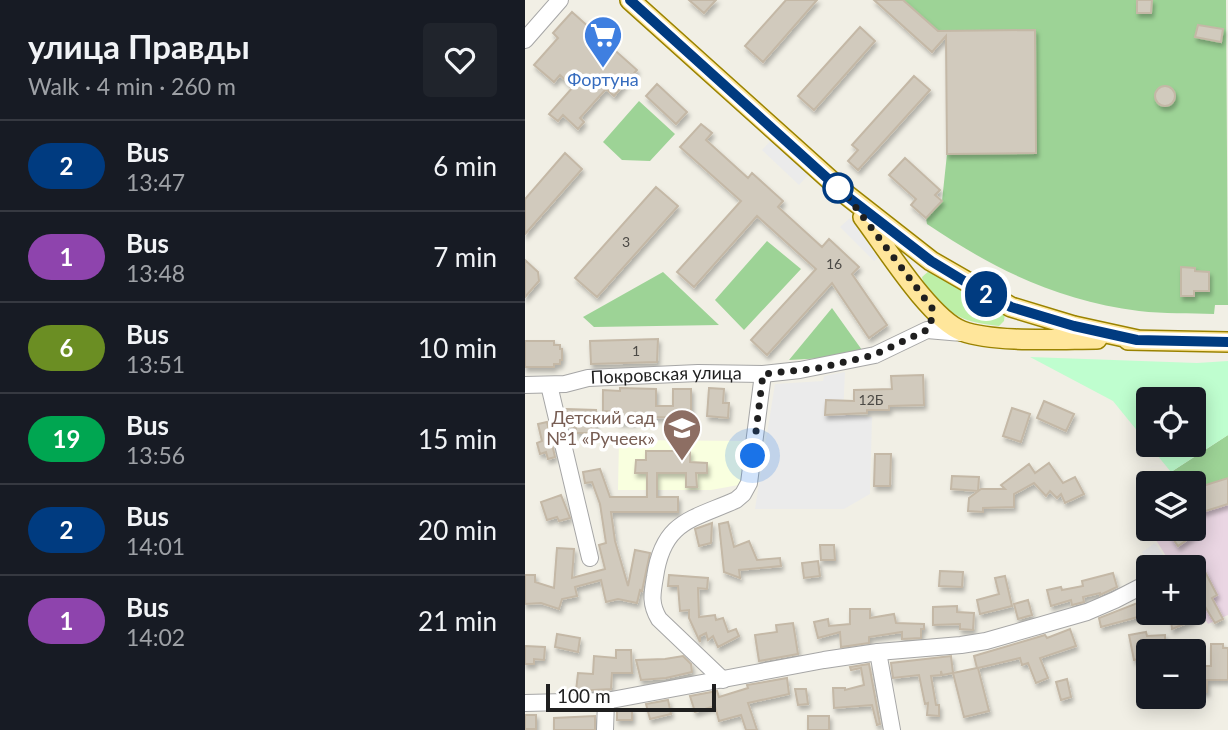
<!DOCTYPE html>
<meta charset="utf-8">
<style>
:root{--surface:#171b24;--page:#20242c;--text:#f1f3f6;--muted:#9ea1a6;--line:#363941}
body{margin:0;font-family:Lato,sans-serif;background:var(--page);color:var(--text);height:100vh;display:flex;flex-direction:column;font-size:26px;white-space:nowrap}
*{box-sizing:border-box;margin:0}
p{font-size:23px;color:var(--muted)}
.icon{flex:none;width:38px;height:38px;fill:none;stroke:currentColor;stroke-width:2;stroke-linecap:round;stroke-linejoin:round}
.map{position:relative;flex:1;overflow:hidden}
.sheet{display:flex;flex-direction:column;background:var(--surface);width:525px}
.sheet>*{flex:none}
.badge{padding:0 14px;border-radius:23px;font-size:24px;line-height:46px}
.fabs{position:absolute;left:611px;top:387px;display:grid;gap:14px}
.fabs a{display:grid;place-items:center;width:70px;height:70px;border-radius:7px;background:var(--surface);box-shadow:0 4px 18px #0003;font-size:35px}
.scale{position:absolute;left:21px;bottom:18px;width:170px;box-sizing:border-box;padding-left:7px;border:4px solid #1f1f1f;border-top:0;font-size:19px;line-height:24px;white-space:nowrap;color:#1f1f1f;-webkit-text-stroke:5px #fff;paint-order:stroke}
.you{position:absolute;width:35px;height:35px;margin:-18px;border:5px solid #fff;border-radius:50%;background:#1a73e8;box-shadow:0 0 0 10px #1a73e833}
.map>.badge{position:absolute;translate:-50% -50%;box-shadow:0 0 0 4px #fff}
.round{display:grid;place-items:center;flex:none;width:74px;height:74px;border-radius:7px;background:var(--page)}
.headline{display:flex;align-items:center;justify-content:space-between;height:119px;padding:0 28px}
h1{font-size:33px;font-weight:700;line-height:52px}
ul{padding:0;list-style:none}
li{display:flex;align-items:center;gap:21px;height:91px;padding:0 28px;border-top:2px solid var(--line)}
li div{flex:1}
li b{display:block;font-size:26px}
li em{font-style:normal}
li .badge{min-width:77px;font-weight:700;text-align:center}
main{display:flex;flex:1;min-height:0}
.map>svg:first-child{display:block}
.industrial{fill:#ead6e3}
.education{fill:#f9ffdf}
.grass{fill:#bdefa7}
.forest{fill:#9dd396}
.park{fill:#bffecf}
.parking{fill:#ebebeb}
.building{fill:#d1cabd;stroke:#c4b8a6;stroke-width:2;filter:url(#shadow)}
.lines{fill:none;stroke-linecap:round;stroke-linejoin:round}
.minor-casing{stroke:#a6a6a6;stroke-width:18}
.major-casing{stroke:#9a8300;stroke-width:22}
.minor{stroke:#fff;stroke-width:16}
.major{stroke:#ffe69b;stroke-width:19}
.line-casing{stroke:#fff;stroke-width:16}
.line{stroke:#003b80;stroke-width:10}
.walk{stroke:#1f1f1f;stroke-width:7;stroke-dasharray:0 12.6}
.stop-dot{fill:#fff;stroke:#003b80;stroke-width:3.5}
.labels{text-anchor:middle;stroke-width:7;stroke-linejoin:round;paint-order:stroke}
.number-label{font-size:14px;fill:#4c4a46}
.shop-label{font-size:18px;fill:#366cbe;stroke:#fff}
.street-label{font-size:18px;fill:#1f1f1f;stroke:#fff}
.education-label{font-size:18px;fill:#785e54;stroke:#fff;text-anchor:end}
</style>
<main>
<section class="sheet">
<div class="headline"><div><h1>улица Правды</h1><p>Walk · 4 min · 260 m</p></div><a class="round"><svg class="icon" aria-label="heart" viewBox="0 0 24 24"><path d="M12 20l-8-8c-3-5 5-10 8-4 3-6 11-1 8 4z"/></svg></a></div>
<ul>
<li><span class="badge" style="background:#003b80;color:#fff">2</span><div><b>Bus</b><p>13:47</p></div><em>6 min</em></li>
<li><span class="badge" style="background:#8e44ad;color:#fff">1</span><div><b>Bus</b><p>13:48</p></div><em>7 min</em></li>
<li><span class="badge" style="background:#6b8e23;color:#fff">6</span><div><b>Bus</b><p>13:51</p></div><em>10 min</em></li>
<li><span class="badge" style="background:#00a651;color:#fff">19</span><div><b>Bus</b><p>13:56</p></div><em>15 min</em></li>
<li><span class="badge" style="background:#003b80;color:#fff">2</span><div><b>Bus</b><p>14:01</p></div><em>20 min</em></li>
<li><span class="badge" style="background:#8e44ad;color:#fff">1</span><div><b>Bus</b><p>14:02</p></div><em>21 min</em></li>
</ul>
</section>
<div class="map">
<svg width="703" height="730" viewBox="0 0 703 730">
<defs>
<filter id="shadow"><feDropShadow dx="2" dy="4" stdDeviation="2" flood-color="#0004"/></filter>
</defs>
<rect width="100%" height="100%" fill="#f1efe5"/>
<path class="industrial" d="M703,478V615L683,624L669,601L668,567H648L624,529L668,528L669,489Z"/>
<path class="education" d="M94,440L222,441L219,484L186,490H93Z"/>
<path class="grass" d="M404,271H408L480,313L479,321L474,326C430,321 425,314 398,281L397,277Z"/>
<path class="forest" d="M378,0H701L703,305H690L689,314C665,313 639,314 614,311C532,300 470,270 402,224L401,218L417,201L422,154L511,153L510,31H421L420,38Z
M114,101L150,134L125,161L97,160L78,142Z
M242,241L276,269L219,330L190,300Z
M138,272L194,325L69,327L58,317Z
M307,308L337,350L300,358L264,360Z
M703,435V478L669,489L668,483H638L646,472Z"/>
<path class="park" d="M505,357L672,363L703,361V435L646,472L623,444H668V399H623V444L588,401Z"/>
<path class="parking" d="M249,137L287,171L274,185L237,150Z
M325,218L355,256L349,261L315,227Z
M320,372L318,415L347,417L345,494L319,509H230L250,384L298,381L299,376Z
M630,543L646,566L644,567H627L617,552Z"/>
<path class="building" d="M164,0H191L179,13Z
M261,0H292L238,62L220,46Z
M349,0H378L413,31L510,30L511,153L422,154L421,36L407,52Z
M612,0H627L626,13H612Z
M47,12L112,70L89,96L81,89L55,118L59,122L53,129L38,115L33,121L24,114L48,87L35,75L29,82L9,65L33,38L28,33Z
M673,25L698,29L696,42L670,37Z
M335,27L350,41L289,110L273,96Z
M389,76L405,90L333,170L323,161L333,150L327,145Z
M132,84L162,112L151,124L121,96Z
M630 96a10 10 0 1 1 20 0a10 10 0 1 1-20 0Z
M176,124L187,133L181,140L223,178L227,173L258,201L253,207L297,247L304,239L334,267L327,274L362,325L344,338L307,283L242,355L226,340L291,269L232,216L169,287L152,272L216,201L155,147Z
M40,153L57,169L0,234V199Z
M380,158L415,190L410,195L417,201L401,218L386,205L391,199L364,175Z
M131,187L153,206L72,297L50,278Z
M0,260L13,272L14,281L0,297Z
M656,267L670,268V271L684,272V291H669V296H656Z
M133,339L132,362L66,364L65,341Z
M0,341H29V345H35V349H37V360H35V364H29V367H0Z
M398,375L399,405L364,406V410H342V413L300,415L301,400L329,401V390L367,389L366,376Z
M95,388L131,389V406H148V389H166V418L130,417V419H110V422H92V412L78,411V390L95,391Z
M184,388L199,389L198,403H204L203,418L182,416Z
M519,401L549,414L541,431L512,418Z
M487,408L505,414L496,442L478,436Z
M41,409L71,410L70,428H67V433H51V427H45Z
M22,422L30,457L23,459L21,452L15,454L12,443L17,441L13,424Z
M121,451H165V462L182,463V473H171L172,487H161V473H132V497H153V512H86L90,541L103,586L110,550L125,553L117,591L115,590L112,603L93,599L81,602L76,580L50,587L52,596L37,599L34,609L16,603L0,604V575H10V582L29,588L32,548L49,549L47,578L80,569L74,545L81,543L75,504L67,482L60,483L58,472L75,469L85,497H122V473H110L111,460H121Z
M350,454H366L365,486H349Z
M524,463L538,483L550,477L559,494L540,503L536,494L532,498L525,491L521,496L509,483L489,494V507L458,508V512L443,511L444,498L456,489H480L476,485L504,464L510,473Z
M427,476L454,477L453,491L426,489Z
M703,478V504L668,515V489Z
M36,495L45,518L34,521L32,517L22,520L16,502Z
M203,522L209,547L224,541L232,560L255,558L256,566L214,570L215,578L199,572L194,524Z
M187,523L186,543L174,546L170,529Z
M657,528H664L669,535L653,546L646,536Z
M295,545H309L310,560H296Z
M293,561L295,576L279,578L277,563Z
M678,568L692,595L687,598L698,619L690,623L668,587V573Z
M415,571L438,572L437,587L414,586Z
M588,573L592,587L575,595V593L558,597L559,602L547,605L546,600L526,606L522,590L536,587L537,590L558,586L557,581Z
M144,575L183,578L182,589L173,588L174,617L190,615L191,620L198,618L203,632L211,629L214,636L193,647L188,636L183,640L181,633L175,636V642L164,618V610L155,611L153,586H143Z
M480,576L487,606L455,614L452,600L474,594L470,578Z
M503,600L507,615L493,619L489,604Z
M620,600L624,614L576,627L574,618Z
M432,606V612L449,613L448,630L435,629V624L408,625V607Z
M325,609H345V618L369,614L371,623L399,624V629H396V638L377,639V632L344,637V643L316,647L315,632L293,638L289,622L303,619L304,626L325,624Z
M665,612L669,620L647,629L646,620Z
M268,623L273,654L234,661L230,635L252,632L251,625Z
M545,629L551,646L515,658L523,678L511,683L503,663L497,665L495,658L453,668L464,711L439,717L428,673L452,668L449,656L520,635L522,638Z
M621,632L622,636L640,635V651H623V657L609,660L604,635Z
M32,634L55,638L53,652L30,647Z
M686,644H698V648H703V680H682V692H668V666H686Z
M0,646L20,647L19,660L9,659V664H0Z
M91,650H106L107,673H87L86,689L51,691L53,673L68,674L69,656L91,658Z
M158,656L166,664L167,672L141,678L116,680L111,660L140,659Z
M426,656L428,673L417,675L416,671V675L406,676L411,705H414V716L402,715L403,703L400,704L394,675L368,678L366,663Z
M344,664L355,724L352,725L347,705L309,708L308,688H320V690L339,685L336,668L326,670L325,667Z
M262,678L264,694L223,703L232,730H221L216,715L194,721L190,706L170,712L165,696L192,691L194,697L223,688L222,685Z
M542,679L546,697L536,700L531,682Z
M270,689H281L283,704L273,705Z
M143,700L146,714L125,719L121,704Z
M107,709V720H92V710Z
M0,715H11V729H0Z
M70,716V730H29V718Z
M283,716H304V730H283Z"/>
<g class="lines">
<g class="minor-casing">
<g id="minor">
<path d="M0,40L35,0"/>
<path id="s1" d="M0,385L40,384L63,378L173,373L238,374L275,370L350,355L402,330L437,333"/>
<path d="M24,385L65,558"/>
<path d="M353,652L367,730"/>
<path d="M198,680L134,619C125,604 127,594 130,577C138,521 166,520 211,500L218,494L224,483L238,374"/>
<path d="M0,703L81,701L299,660L353,652L436,645L461,641L562,612L590,600L623,583"/>
<path d="M80,730L81,701"/>
</g>
</g>
<g class="major-casing">
<path id="major" d="M105,0L323,196L406,261L486,307L549,326L613,340
M338,217C360,246 405,319 437,331C470,343 536,339 572,339
M603,340L703,342"/>
</g>
<use href="#minor" class="minor"/>
<use href="#major" class="major"/>
</g>
<g class="lines">
<g class="line-casing">
<path id="line" d="M105,0L323,197L406,261L444,284L486,307L549,326L612,340L703,342"/>
</g>
<use href="#line" class="line"/>
<path class="walk" d="M228,456L238,374L294,368L349,355L402,330L406,323L407,308L323,197L310,184L313,188"/>
</g>
<defs>
<g id="supermarket-pin" transform="scale(2.0125)"><path d="M0 17L-7.5 6A9.5 9.5 0 1 1 7.5 6Z" fill="#3f7fe0" stroke="#fff"/><path d="M-6-5.5h2.5l.6 2H6L4.5 2H-2.5L-4.4-4H-6ZM-1.5 3.2a1.3 1.3 0 1 0 .1 0ZM3 3.2a1.3 1.3 0 1 0 .1 0Z" fill="#fff"/></g>
<g id="school-pin" transform="scale(2.0125)"><path d="M0 17L-7.5 6A9.5 9.5 0 1 1 7.5 6Z" fill="#8d6e63" stroke="#fff"/><path d="M0-5L7-2L0 1L-7-2ZM-4 1L0 2.5L4 1V4Q0 6-4 4Z" fill="#fff"/></g>
</defs>
<g fill-rule="evenodd">
<use href="#supermarket-pin" x="78" y="35"/>
<use href="#school-pin" x="157" y="428"/>
</g>
<circle class="stop-dot" cx="313" cy="188" r="14"/>
<g class="labels">
<g class="number-label">
<text x="101" y="247">3</text>
<text x="309" y="269">16</text>
<text x="111" y="356">1</text>
<text x="346" y="405">12Б</text>
</g>
<g class="shop-label">
<text x="78" y="86">Фортуна</text>
</g>
<g class="street-label">
<text dy="6" stroke="none"><textPath href="#s1" startOffset="142">Покровская улица</textPath></text>
</g>
<g class="education-label">
<text x="130" y="424">Детский сад<tspan x="130" dy="21">№1 «Ручеек»</tspan></text>
</g>
</g>
</svg>
<div class="fabs">
<a><svg class="icon" aria-label="locate" viewBox="0 0 24 24"><circle cx="12" cy="12" r="6"/><path d="M12 2v4M12 18v4M2 12h4M18 12h4"/></svg></a>
<a><svg class="icon" aria-label="layers" viewBox="0 0 24 24"><path d="M12 4l9 5-9 5-9-5zM3 14l9 5 9-5"/></svg></a>
<a>+</a>
<a>−</a>
</div>
<div class="scale">100 m</div>
<div class="you" style="left:228px;top:456px"></div>
<b class="badge" style="left:461px;top:294px;background:#003b80;color:#fff">2</b>
</div>
</main>
